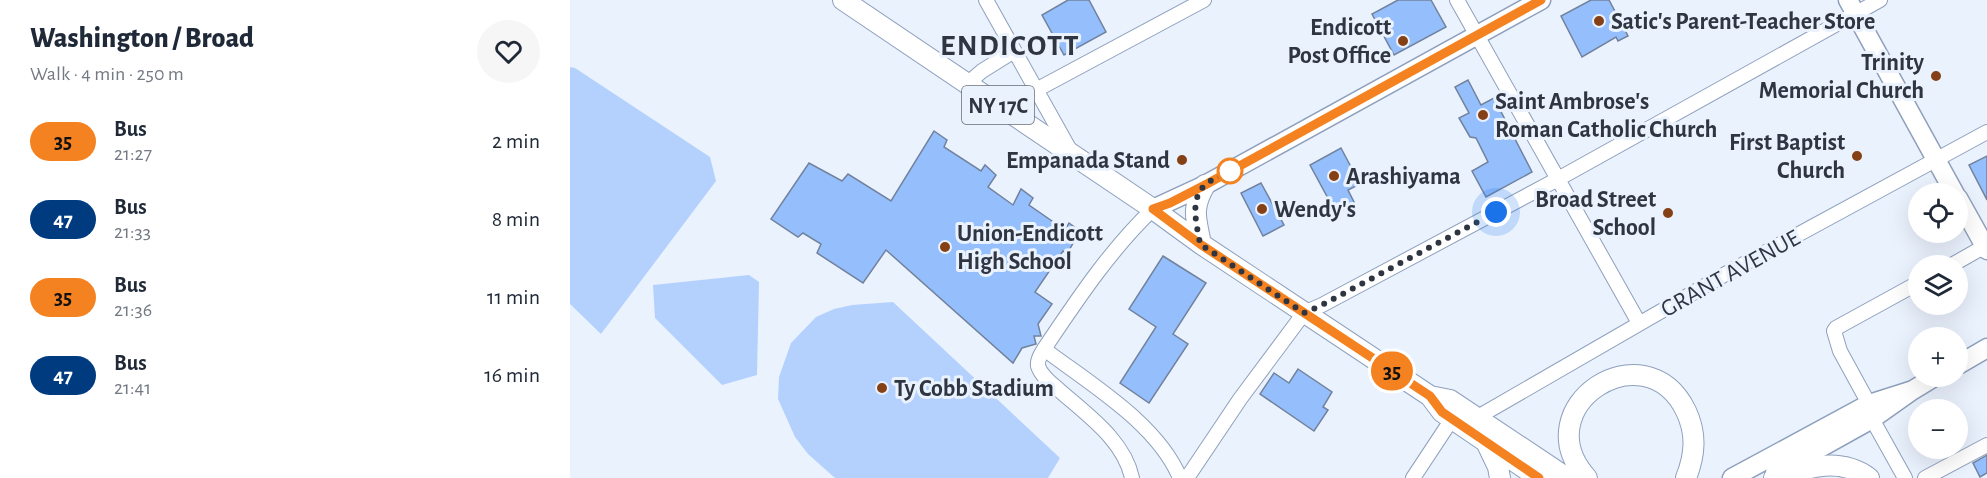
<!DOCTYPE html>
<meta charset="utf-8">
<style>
:root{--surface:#fff;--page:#f6f6f7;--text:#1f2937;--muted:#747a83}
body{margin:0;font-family:"Alegreya Sans",sans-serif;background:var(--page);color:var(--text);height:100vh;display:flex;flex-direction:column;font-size:22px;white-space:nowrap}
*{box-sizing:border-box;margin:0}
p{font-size:20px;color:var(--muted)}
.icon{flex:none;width:33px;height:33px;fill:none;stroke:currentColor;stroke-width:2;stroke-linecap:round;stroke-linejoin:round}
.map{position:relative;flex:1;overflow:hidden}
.sheet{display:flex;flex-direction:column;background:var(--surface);width:570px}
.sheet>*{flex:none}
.badge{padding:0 12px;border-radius:20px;font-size:21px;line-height:39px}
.fabs{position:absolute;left:1338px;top:183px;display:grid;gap:12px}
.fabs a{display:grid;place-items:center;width:60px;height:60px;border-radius:50%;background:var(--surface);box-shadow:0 6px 24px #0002;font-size:30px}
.you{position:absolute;width:30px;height:30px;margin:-15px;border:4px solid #fff;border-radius:50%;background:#1a73e8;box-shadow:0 0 0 9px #1a73e833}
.map>.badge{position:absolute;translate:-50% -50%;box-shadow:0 0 0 3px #fff}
.round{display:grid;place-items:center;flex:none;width:63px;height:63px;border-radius:32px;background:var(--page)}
.head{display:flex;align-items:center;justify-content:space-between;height:102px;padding:0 30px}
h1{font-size:28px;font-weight:800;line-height:45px}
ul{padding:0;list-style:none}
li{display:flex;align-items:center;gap:18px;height:78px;padding:0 30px}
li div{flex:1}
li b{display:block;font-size:22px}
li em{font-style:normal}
li .badge{min-width:66px;font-weight:700;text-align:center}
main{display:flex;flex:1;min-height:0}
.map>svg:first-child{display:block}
.pitch{fill:#b4d1fe}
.building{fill:#95befd;stroke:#71829d;stroke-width:1.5}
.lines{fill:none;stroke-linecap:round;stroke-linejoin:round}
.street-casing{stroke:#8ea0bc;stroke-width:16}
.secondary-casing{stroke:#8ea0bc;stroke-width:21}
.primary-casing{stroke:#8ea0bc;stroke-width:22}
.street{stroke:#fff;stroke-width:14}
.secondary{stroke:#fff;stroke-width:18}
.primary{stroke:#fff;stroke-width:20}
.line-casing{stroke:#fff;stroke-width:14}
.line{stroke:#f58220;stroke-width:9}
.walk{stroke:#2f3642;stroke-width:6;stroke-dasharray:0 10.8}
.poi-dot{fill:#854115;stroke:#eaf2fe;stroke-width:2}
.stop-dot{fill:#fff;stroke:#f58220;stroke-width:3}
.labels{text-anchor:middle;stroke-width:6;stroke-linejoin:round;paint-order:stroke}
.shield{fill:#eaf2fe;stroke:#676e7a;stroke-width:1.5}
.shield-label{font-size:22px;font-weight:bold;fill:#2f3642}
.poi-label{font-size:24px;font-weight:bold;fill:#2f3642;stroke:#eaf2fe;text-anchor:start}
.street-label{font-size:24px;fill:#2f3642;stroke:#eaf2fe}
.district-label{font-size:30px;font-weight:bold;letter-spacing:1.5px;fill:#2f3642;stroke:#eaf2fe}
</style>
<main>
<section class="sheet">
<div class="head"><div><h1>Washington / Broad</h1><p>Walk · 4 min · 250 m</p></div><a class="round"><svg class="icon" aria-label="heart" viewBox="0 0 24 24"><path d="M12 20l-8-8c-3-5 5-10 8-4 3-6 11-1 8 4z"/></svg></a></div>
<ul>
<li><span class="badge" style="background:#f58220;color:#111">35</span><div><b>Bus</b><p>21:27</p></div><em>2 min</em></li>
<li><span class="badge" style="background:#003b80;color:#fff">47</span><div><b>Bus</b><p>21:33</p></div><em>8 min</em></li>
<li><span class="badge" style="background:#f58220;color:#111">35</span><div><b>Bus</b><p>21:36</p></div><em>11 min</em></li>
<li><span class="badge" style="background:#003b80;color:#fff">47</span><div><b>Bus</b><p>21:41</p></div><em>16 min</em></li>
</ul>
</section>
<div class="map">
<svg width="1417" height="478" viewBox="0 0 1417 478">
<rect width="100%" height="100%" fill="#eaf2fe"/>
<path class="pitch" d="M0,67L5,68L140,157L146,181L31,334L0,304Z
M179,275L189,282L187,375L152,385L85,318L83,285Z
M323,302L490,458L478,478H265L238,454L225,437L208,399L209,377L221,343L246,317L264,309L282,305Z"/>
<path class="building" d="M498,0H519L536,32L494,55L472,15Z
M828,0H861L876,27L824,55L802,14Z
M1021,0H1039L1058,36L1048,41L1046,37L1012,57L991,16Z
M898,80L911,105L924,98L962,172L916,197L902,171L918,162L906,138L900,137L889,118L899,113L885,87Z
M364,131L377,140L374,147L411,171L415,165L426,175L418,187L443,205L451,189L463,198L459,205L495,230L499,223L510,231L497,254L493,251L465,292L482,304L468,324L471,336H464L466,344L452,348L443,363L316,250L293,283L247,253L251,244L233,233L228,237L201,219L239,163L272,181L278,174L321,201Z
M771,148L790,184L778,190L785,204L766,213L740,165Z
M1417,156V200L1399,165Z
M691,183L714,225L693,236L671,193Z
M593,256L636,283L603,334L618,344L579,403L550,383L586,327L559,309Z
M728,369L762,392L753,407L758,410L744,431L690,394L704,373L719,383Z
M1417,455V473L1410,477L1403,463Z"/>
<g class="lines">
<g class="street-casing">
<path id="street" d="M416,0L501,152
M887,0L1069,323
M397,84L412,71L444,51
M466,90L634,0
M1380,266L1417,245
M474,349C520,384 587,423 610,478
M1299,404L1270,351L1264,331L1266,328L1348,283
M906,418L1159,272L1417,132
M1302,419L1335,478
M562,478C554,440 517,415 489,390C482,384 471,376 468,366C467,360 471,354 474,349C507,300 540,250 583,209
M617,478L670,399L734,313L752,305L988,179L1310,0
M843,478L882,419
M1355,478L1417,445"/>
</g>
<g class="secondary-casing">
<path id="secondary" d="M1278,0L1385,194
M1388,198L1417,250
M583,209L635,185L971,0
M1388,365L1417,348
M1205,473L1302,419L1343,390L1366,376
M1162,478L1299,404L1343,390"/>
</g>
<g class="primary-casing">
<path id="primary" d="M273,0L583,209L631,244L860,396L872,412L969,478
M631,244C626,218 621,209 635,185
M860,396L880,400L997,478
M917,444L928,467L930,478
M1017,478C953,407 1075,327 1116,411C1127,434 1125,455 1116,478
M1204,478C1236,468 1269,456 1299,478"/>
</g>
<use href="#street" class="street"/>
<use href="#secondary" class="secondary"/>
<use href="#primary" class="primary"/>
</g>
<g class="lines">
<g class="line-casing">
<path id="line" d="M969,478L872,412L860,396L630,244L583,209L600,203L635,185L971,0"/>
</g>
<use href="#line" class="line"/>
<path class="walk" d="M660,171C653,176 641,179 635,185C619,200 627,225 630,244L734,313L752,305L926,212"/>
</g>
<g class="poi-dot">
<circle cx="1029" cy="21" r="6"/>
<circle cx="833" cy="41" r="6"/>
<circle cx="1366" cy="76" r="6"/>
<circle cx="913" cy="115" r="6"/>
<circle cx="1287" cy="156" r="6"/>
<circle cx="612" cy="160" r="6"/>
<circle cx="764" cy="176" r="6"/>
<circle cx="692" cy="209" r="6"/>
<circle cx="1098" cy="213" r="6"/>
<circle cx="375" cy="247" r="6"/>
<circle cx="312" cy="388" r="6"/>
</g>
<circle class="stop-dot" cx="660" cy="171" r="12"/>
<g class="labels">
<rect class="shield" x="392" y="86" width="72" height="38" rx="4.5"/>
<g class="shield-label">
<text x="428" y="113">NY 17C</text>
</g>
<g class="poi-label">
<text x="1041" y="29">Satic's Parent-Teacher Store</text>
<text x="821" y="35" text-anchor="end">Endicott<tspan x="821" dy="28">Post Office</tspan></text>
<text x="1354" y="70" text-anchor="end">Trinity<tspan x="1354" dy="28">Memorial Church</tspan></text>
<text x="925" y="109">Saint Ambrose's<tspan x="925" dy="28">Roman Catholic Church</tspan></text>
<text x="1275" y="150" text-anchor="end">First Baptist<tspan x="1275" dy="28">Church</tspan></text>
<text x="600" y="168" text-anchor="end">Empanada Stand</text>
<text x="776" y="184">Arashiyama</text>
<text x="1086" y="207" text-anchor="end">Broad Street<tspan x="1086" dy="28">School</tspan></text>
<text x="704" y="217">Wendy's</text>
<text x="387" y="241">Union-Endicott<tspan x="387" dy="28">High School</tspan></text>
<text x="324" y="396">Ty Cobb Stadium</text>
</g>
<g class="street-label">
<text transform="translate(1160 273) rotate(-29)" y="8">GRANT AVENUE</text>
</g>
<g class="district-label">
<text x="440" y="55">ENDICOTT</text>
</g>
</g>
</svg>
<div class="fabs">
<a><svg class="icon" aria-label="locate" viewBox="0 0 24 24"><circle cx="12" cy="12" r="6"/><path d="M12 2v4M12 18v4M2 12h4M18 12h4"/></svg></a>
<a><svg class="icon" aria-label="layers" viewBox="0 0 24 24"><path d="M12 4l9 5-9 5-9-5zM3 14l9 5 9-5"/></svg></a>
<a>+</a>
<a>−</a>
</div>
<div class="you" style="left:926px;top:212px"></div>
<b class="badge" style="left:822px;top:371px;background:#f58220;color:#111">35</b>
</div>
</main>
